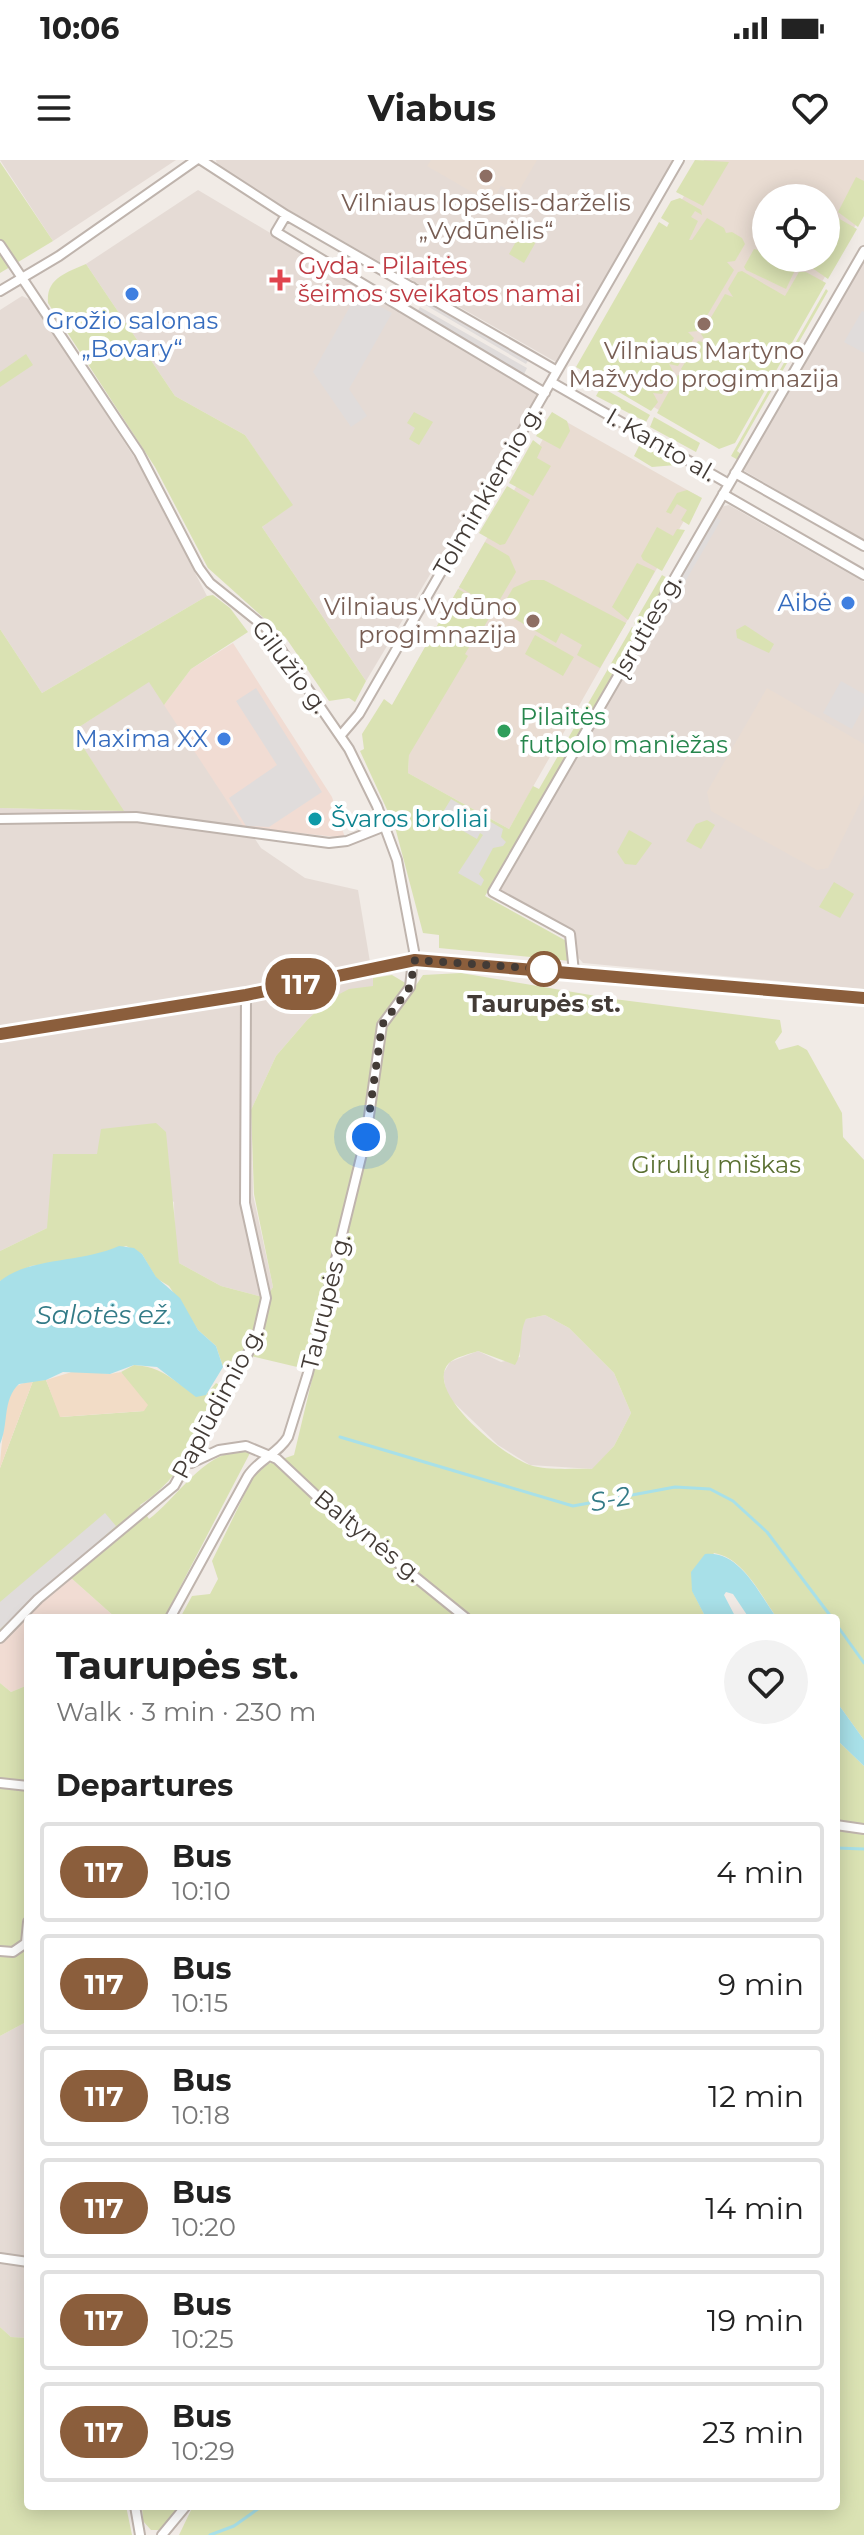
<!DOCTYPE html>
<meta charset="utf-8">
<style>
:root{--surface:#fff;--page:#f2f2f2;--text:#222;--muted:#767676;--line:#e0e0e0}
body{margin:0;font-family:Montserrat,sans-serif;background:var(--page);color:var(--text);height:100vh;display:flex;flex-direction:column;font-size:30px;white-space:nowrap}
*{box-sizing:border-box;margin:0}
p{font-size:26px;color:var(--muted)}
.icon{flex:none;width:44px;height:44px;fill:none;stroke:currentColor;stroke-width:2;stroke-linecap:round;stroke-linejoin:round}
.map{position:relative;flex:1;overflow:hidden}
.details{position:absolute;left:24px;top:1454px;width:816px;height:896px;display:flex;flex-direction:column;background:var(--surface);border-radius:8px;box-shadow:0 4px 20px #0003}
.details>*{flex:none}
.badge{padding:0 16px;border-radius:26px;font-size:28px;line-height:52px}
.tools{position:absolute;left:752px;top:24px;display:grid;gap:16px}
.tools a{display:grid;place-items:center;width:88px;height:88px;border-radius:50%;background:var(--surface);box-shadow:0 4px 20px #0003;font-size:40px}
.you{position:absolute;width:40px;height:40px;margin:-20px;border:6px solid #fff;border-radius:50%;background:#1a73e8;box-shadow:0 0 0 12px #1a73e833}
.map>.badge{position:absolute;translate:-50% -50%;box-shadow:0 0 0 4px #fff}
h2{padding:0 32px;font-size:30px;line-height:72px}
.round{display:grid;place-items:center;flex:none;width:84px;height:84px;border-radius:42px;background:var(--page)}
.overview{display:flex;align-items:center;justify-content:space-between;height:136px;padding:0 32px}
h1{font-size:38px;font-weight:700;line-height:60px}
ul{padding:0;list-style:none}
li{display:flex;align-items:center;gap:24px;height:100px;margin:0 16px 12px;padding:0 16px;border:4px solid var(--line);border-radius:8px}
li div{flex:1}
li b{display:block;font-size:30px}
li em{font-style:normal}
li .badge{min-width:88px;font-weight:700;text-align:center}
.status{display:flex;justify-content:space-between;align-items:center;height:56px;padding:0 40px;background:var(--surface);direction:ltr}
.status svg{height:22px;fill:currentColor}
header{display:flex;justify-content:space-between;align-items:center;height:104px;padding:0 32px;background:var(--surface);font-size:36px;font-weight:700}
.map>svg:first-child{display:block}
.residential{fill:#e5dbd5}
.commercial{fill:#f1dcd3}
.education{fill:#e9dcd2;fill-rule:evenodd}
.green{fill:#dae2b3;fill-rule:evenodd}
.sand{fill:#f2dcc6}
.parking{fill:#e0dcdb}
.water{fill:#a8e0e8}
.lines{fill:none;stroke-linecap:round;stroke-linejoin:round}
.stream{stroke:#a8e0e8;stroke-width:3}
.street-casing{stroke:#bfb4ad;stroke-width:12}
.street{stroke:#fff;stroke-width:8}
.line-casing{stroke:#fff;stroke-width:18}
.line{stroke:#8b5e3c;stroke-width:12}
.walk{stroke:#433b36;stroke-width:8;stroke-dasharray:0 14.4}
.education-dot{fill:#8d6e63;stroke:#fff;stroke-width:3}
.health-dot{fill:#e0444e;stroke:#fff;stroke-width:3}
.shop-dot{fill:#3f7fe0;stroke:#fff;stroke-width:3}
.leisure-dot{fill:#2e9e5b;stroke:#fff;stroke-width:3}
.culture-dot{fill:#0f9aa8;stroke:#fff;stroke-width:3}
.stop-dot{fill:#fff;stroke:#8b5e3c;stroke-width:4}
.labels{text-anchor:middle;stroke-width:8;stroke-linejoin:round;paint-order:stroke}
.education-label{font-size:24px;fill:#785e54;stroke:#fff}
.health-label{font-size:24px;fill:#be3a42;stroke:#fff;text-anchor:start}
.shop-label{font-size:24px;fill:#366cbe;stroke:#fff;text-anchor:end}
.street-label{font-size:24px;fill:#433b36;stroke:#fff}
.leisure-label{font-size:24px;fill:#27864d;stroke:#fff;text-anchor:start}
.culture-label{font-size:24px;fill:#0d838f;stroke:#fff;text-anchor:start}
.stop-label{font-size:24px;font-weight:bold;fill:#433b36;stroke:#fff}
.park-label{font-size:24px;fill:#596f30;stroke:#fff}
.water-label{font-size:26px;font-style:italic;fill:#337b87;stroke:#fff}
</style>
<div class="status"><b>10:06</b><svg viewBox="0 0 49 12"><path d="M0 12V9h3v3zM5 12V6h3v6zM10 12V3h3v9zM15 12V0h3v12zM26 1h20v11H26zM47 4h2v5h-2z"/></svg></div>
<header><svg class="icon" aria-label="menu" viewBox="0 0 24 24"><path d="M4 6h16M4 12h16M4 18h16"/></svg>Viabus<svg class="icon" aria-label="heart" viewBox="0 0 24 24"><path d="M12 20l-8-8c-3-5 5-10 8-4 3-6 11-1 8 4z"/></svg></header>
<div class="map">
<svg width="864" height="2375" viewBox="0 0 864 2375">
<rect width="100%" height="100%" fill="#f1ebe6"/>
<path class="residential" d="M0,0H176L53,81Z
M216,0H674L556,202L218,10Z
M198,30L539,233L366,521L262,367L292,345L245,275L175,236L86,104Z
M864,99V381L743,310Z
M22,136L31,140L138,303L207,436L42,533L0,469V150Z
M729,345L864,422V829L583,803L575,794L572,771L501,730L720,347Z
M149,521L261,688L305,718L358,730L374,826L330,839L307,860L276,896L251,950L253,1035L273,1127L266,1138L221,1126L179,1103L175,1089L174,1042L98,994L47,1068L0,1091V648L123,651L73,571Z
M545,1155L569,1168L614,1213L631,1253L614,1286L593,1309L530,1305L498,1285L447,1236L443,1214L450,1202L478,1191L501,1202L520,1197L518,1174L526,1159Z
M28,1861V2178L11,2177L0,2167V1876Z"/>
<path class="commercial" d="M233,483L332,637L345,678L244,667L164,545L191,509Z
M70,1417L116,1458H28V1525L11,1532L0,1523V1484L35,1447Z"/>
<path class="education" d="M431,0H537L517,34L501,26L491,43L427,6Z
M704,0H864V51L724,287L585,208L672,72L670,61ZM766,38H826V98H766Z
M556,256L698,336L509,669L408,613L409,595L392,546Z
M767,528L864,584V635L828,708L817,710L711,651L707,632Z"/>
<path class="green" d="M695,0L729,2L703,46L676,32Z
M0,2L53,81L0,113Z
M856,17L864,21V56L858,67L838,52Z
M680,38L701,50L702,55L695,51L691,57L698,61L689,80H692L707,58L724,68L726,73L732,72L742,78L745,84L735,101L727,102L734,110L698,171L688,172L694,178L678,206L669,204L674,213L662,234L653,233L658,242L651,251L576,207L659,62L667,67L669,63L661,58L671,41Z
M838,58L857,69L828,119L808,105L812,98H826V73Z
M522,71L537,80L524,103L509,94Z
M754,89L766,92V98H777L796,108L786,129L746,110L744,107Z
M86,104L175,236L245,275L293,345L262,367L366,521L355,542L349,538L329,541L286,478L208,408L155,307L48,143C46,118 66,113 86,104Z
M742,111L785,136L799,112H806L826,123L735,283L719,289L657,253L678,215L688,217L681,209L698,181L707,183L701,174L725,134L733,137L728,129L738,112Z
M826,129L828,131L737,291L741,294L738,300L731,296Z
M26,194L33,205L0,227V212Z
M601,227L650,255L646,262L596,236Z
M414,252L433,262L419,285L409,279L415,268L407,263Z
M552,252L567,261L570,271L560,289L536,276Z
M654,257L700,283L696,292L650,267Z
M533,280L542,287L537,298L551,306L533,336L509,323Z
M640,284L676,305L652,307L634,296Z
M507,326L530,340L505,384L500,385L479,373Z
M687,330L702,338L689,365L681,360L687,350L677,344L671,354L666,352L677,333Z
M657,367L673,376L677,369L685,370L662,411L643,400L641,396Z
M485,382L509,396L516,412L495,448L459,427Z
M637,403L655,411L628,460L612,447Z
M662,415L669,419L642,468L634,463Z
M531,420H544L626,463L600,508L577,495L582,485L561,473L556,483L500,450L513,428Z
M458,429L494,450L482,470L480,469L465,494L468,496L409,595L408,613L509,669L533,626L539,629L632,467L640,471L485,736L570,783V801L439,788V775L423,773L395,667L360,591L364,589L362,574L384,539L392,545Z
M213,435L230,448L248,472L191,509L164,545L149,522L73,571L124,651L0,648V469L42,533L207,436Z
M745,465L774,484L769,493L737,478L736,470Z
M535,475L574,497L563,516L525,494Z
M707,660L715,665L701,689L686,681L696,664Z
M629,670L652,683L636,705L625,704L617,692Z
M834,722L854,734L840,758L819,747Z
M461,813L614,839L780,860L782,872L775,882L779,890L798,885L807,890L842,953L843,977L864,1000V1580L836,1541V1458H777C761,1436 744,1398 714,1393L692,1430L706,1458H180L192,1436L210,1434L218,1419L212,1401L253,1317L268,1304L294,1295L314,1211L242,1194L223,1207L216,1186L198,1170L169,1126L156,1118L142,1094L126,1086L94,1097L31,1106L0,1121V1091L47,1068L53,994H97L101,969L156,963L166,972L179,1103L221,1126L266,1138L273,1127L254,1034L251,950L276,896L307,860L330,839L349,829L373,826V818L392,815L414,828L423,815ZM545,1155L569,1168L614,1213L631,1253L614,1286L592,1309C574,1308 548,1311 530,1305C505,1297 422,1231 449,1203C455,1197 470,1194 478,1191L515,1205C524,1192 518,1175 526,1159Z
M134,1205C173,1208 172,1228 206,1235L216,1223L225,1228C201,1271 183,1318 140,1345L149,1359C177,1339 210,1282 250,1293L164,1458H116L70,1417L35,1447L0,1484V1308L33,1221L46,1220L61,1257L144,1251L121,1212Z
M0,1523L11,1532L28,1525V1818L24,1819L28,1834V1861L0,1876Z
M836,1579L864,1606V2375H179L193,2346H836Z
M0,2167L11,2177L28,2178V2346H126L132,2375H0Z
M142,2346H182L163,2370H151L143,2361Z"/>
<path class="sand" d="M78,1210L110,1214L121,1212L148,1245L144,1251L60,1257L46,1220Z
M33,1221L0,1308C0,1297 6,1240 11,1232C16,1224 24,1223 33,1221Z"/>
<path class="parking" d="M357,134L392,153L349,229L367,256L351,267L313,212Z
M425,138L529,199L526,204L422,143Z
M420,147L527,208L524,214L417,152Z
M862,151L864,152V193L844,182Z
M715,357L721,360L657,470L652,467Z
M841,521L864,534V546L852,569L823,553Z
M256,528L322,632L269,667L246,666L229,638L277,605L236,541Z
M451,639L503,669L501,677L506,682L503,686L493,688L479,714L484,720L481,726L458,713L483,675L480,673L477,679L446,661L449,656L443,652Z
M105,1353L116,1366L0,1469V1442Z"/>
<path class="water" d="M119,1086L134,1088L142,1094L156,1117L180,1138L198,1170L216,1186L223,1207L206,1235L196,1237L157,1207L134,1205L110,1214L63,1212L46,1220L19,1224C2,1240 9,1264 0,1284V1121C30,1097 81,1103 119,1086Z
M705,1394C740,1390 759,1434 777,1458H749L733,1434L726,1432L724,1435L736,1458H706L692,1431L691,1412Z
M836,1541L864,1580V1606L836,1579Z"/>
<g class="lines">
<path class="stream" d="M340,1277L573,1346L675,1327L710,1329L733,1341L767,1372L832,1458
M836,1464L864,1503
M836,1688L864,1689
M210,2375L234,2366L262,2346"/>
<g class="street-casing">
<path id="street" d="M201,0L286,55L557,211
M286,55L276,72L545,233
M0,85L139,293L199,408L210,423L266,468L349,589L377,646L397,700L414,791L410,827L382,865L366,977L308,1213L288,1277C278,1294 259,1299 248,1316L170,1458
M0,131L59,96L196,0
M401,147L412,127
M551,222L729,324
M735,313L864,386
M723,334L864,415
M341,575L359,554L679,0
M0,659L136,657L329,683L347,681L385,666
M574,812L570,774L493,732L864,91
M0,874L246,835L415,800L864,838
M191,1303L219,1290L246,1286L277,1299L325,1344L466,1458
M0,1478L38,1439L174,1326L257,1177L266,1138L245,1043L246,835
M0,1623L28,1626
M836,1665L864,1669
M0,1791L13,1792L26,1783L28,1762
M0,2098L28,2102
M135,2346L140,2375
M162,2375L186,2346"/>
</g>
<use href="#street" class="street"/>
</g>
<g class="lines">
<g class="line-casing">
<path id="line" d="M0,874L246,835L415,800L864,838"/>
</g>
<use href="#line" class="line"/>
<path class="walk" d="M366,977L382,865L410,827L415,800L544,809"/>
</g>
<g class="education-dot">
<circle cx="486" cy="16" r="8"/>
<circle cx="704" cy="164" r="8"/>
<circle cx="533" cy="461" r="8"/>
</g>
<path class="health-dot" d="M276 108h8v8h8v8h-8v8h-8v-8h-8v-8h8z"/>
<g class="shop-dot">
<circle cx="132" cy="134" r="8"/>
<circle cx="848" cy="443" r="8"/>
<circle cx="224" cy="579" r="8"/>
</g>
<circle class="leisure-dot" cx="504" cy="571" r="8"/>
<circle class="culture-dot" cx="315" cy="659" r="8"/>
<circle class="stop-dot" cx="544" cy="809" r="16"/>
<g class="labels">
<g class="education-label">
<text x="486" y="51">Vilniaus lopšelis-darželis<tspan x="486" dy="28">„Vydūnėlis“</tspan></text>
<text x="704" y="199">Vilniaus Martyno<tspan x="704" dy="28">Mažvydo progimnazija</tspan></text>
<text x="517" y="455" text-anchor="end">Vilniaus Vydūno<tspan x="517" dy="28">progimnazija</tspan></text>
</g>
<g class="health-label">
<text x="298" y="114">Gyda - Pilaitės<tspan x="298" dy="28">šeimos sveikatos namai</tspan></text>
</g>
<g class="shop-label">
<text x="132" y="169" text-anchor="middle">Grožio salonas<tspan x="132" dy="28">„Bovary“</tspan></text>
<text x="832" y="451">Aibė</text>
<text x="208" y="587">Maxima XX</text>
</g>
<g class="street-label">
<text transform="translate(661 285) rotate(30)" y="8">I. Kanto al.</text>
<text transform="translate(488 331) rotate(-60)" y="8">Tolminkiemio g.</text>
<text transform="translate(647 466) rotate(-60)" y="8">Įsruties g.</text>
<text transform="translate(290 507) rotate(53)" y="8">Gilužio g.</text>
<text transform="translate(326 1142) rotate(-76)" y="8">Taurupės g.</text>
<text transform="translate(218 1243) rotate(-62)" y="8">Paplūdimio g.</text>
<text transform="translate(368 1376) rotate(39)" y="8">Baltynės g.</text>
</g>
<g class="leisure-label">
<text x="520" y="565">Pilaitės<tspan x="520" dy="28">futbolo maniežas</tspan></text>
</g>
<g class="culture-label">
<text x="331" y="667">Švaros broliai</text>
</g>
<g class="stop-label">
<text x="544" y="852">Taurupės st.</text>
</g>
<g class="park-label">
<text x="716" y="1013">Girulių miškas</text>
</g>
<g class="water-label">
<text x="104" y="1164">Salotės ež.</text>
<text transform="translate(610 1339) rotate(-11)" y="9">S-2</text>
</g>
</g>
</svg>
<div class="tools">
<a><svg class="icon" aria-label="locate" viewBox="0 0 24 24"><circle cx="12" cy="12" r="6"/><path d="M12 2v4M12 18v4M2 12h4M18 12h4"/></svg></a>
</div>
<div class="you" style="left:366px;top:977px"></div>
<b class="badge" style="left:301px;top:824px;background:#8b5e3c;color:#fff">117</b>
<section class="details">
<div class="overview"><div><h1>Taurupės st.</h1><p>Walk · 3 min · 230 m</p></div><a class="round"><svg class="icon" aria-label="heart" viewBox="0 0 24 24"><path d="M12 20l-8-8c-3-5 5-10 8-4 3-6 11-1 8 4z"/></svg></a></div>
<h2>Departures</h2>
<ul>
<li><span class="badge" style="background:#8b5e3c;color:#fff">117</span><div><b>Bus</b><p>10:10</p></div><em>4 min</em></li>
<li><span class="badge" style="background:#8b5e3c;color:#fff">117</span><div><b>Bus</b><p>10:15</p></div><em>9 min</em></li>
<li><span class="badge" style="background:#8b5e3c;color:#fff">117</span><div><b>Bus</b><p>10:18</p></div><em>12 min</em></li>
<li><span class="badge" style="background:#8b5e3c;color:#fff">117</span><div><b>Bus</b><p>10:20</p></div><em>14 min</em></li>
<li><span class="badge" style="background:#8b5e3c;color:#fff">117</span><div><b>Bus</b><p>10:25</p></div><em>19 min</em></li>
<li><span class="badge" style="background:#8b5e3c;color:#fff">117</span><div><b>Bus</b><p>10:29</p></div><em>23 min</em></li>
</ul>
</section>
</div>
